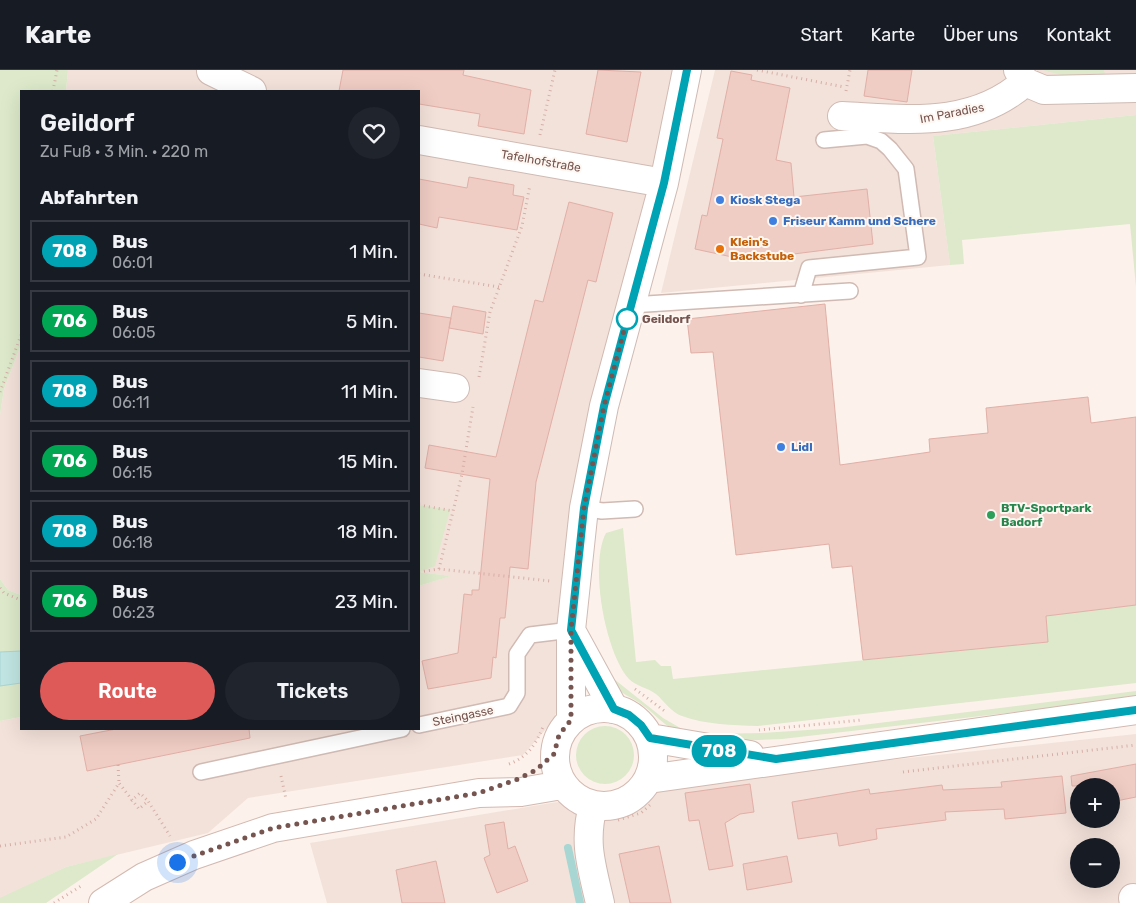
<!DOCTYPE html>
<html lang="de">
<meta charset="utf-8">
<style>
:root{--surface:#171b24;--page:#20242c;--text:#f1f3f6;--muted:#9ea1a6;--line:#363941;--accent:#dd5a59}
body{margin:0;font-family:Rubik,sans-serif;background:var(--page);color:var(--text);height:100vh;display:flex;flex-direction:column;font-size:19px;white-space:nowrap}
*{box-sizing:border-box;margin:0}
p{font-size:16px;color:var(--muted)}
.icon{flex:none;width:28px;height:28px;fill:none;stroke:currentColor;stroke-width:2;stroke-linecap:round;stroke-linejoin:round}
.map{position:relative;flex:1;overflow:hidden}
.side{position:absolute;left:20px;top:20px;width:400px;height:640px;display:flex;flex-direction:column;background:var(--surface);border-radius:0px;box-shadow:0 5px 20px #0002}
.side>*{flex:none}
.badge{padding:0 10px;border-radius:16px;font-size:18px;line-height:32px}
.controls{position:absolute;left:1070px;top:708px;display:grid;gap:10px}
.controls a{display:grid;place-items:center;width:50px;height:50px;border-radius:50%;background:var(--surface);box-shadow:0 5px 20px #0002;font-size:25px}
.you{position:absolute;width:25px;height:25px;margin:-12px;border:4px solid #fff;border-radius:50%;background:#1a73e8;box-shadow:0 0 0 8px #1a73e833}
.map>.badge{position:absolute;translate:-50% -50%;box-shadow:0 0 0 2px #fff}
h2{padding:0 20px;font-size:19px;line-height:45px}
.round{display:grid;place-items:center;flex:none;width:52px;height:52px;border-radius:26px;background:var(--page)}
.head{display:flex;align-items:center;justify-content:space-between;height:85px;padding:0 20px}
h1{font-size:24px;font-weight:600;line-height:38px}
.primary-button{display:flex;gap:10px;margin-top:auto;padding:10px 20px}
.primary-button a{flex:1;height:58px;border-radius:30px;background:var(--accent);color:#fff;font-size:20px;font-weight:600;line-height:58px;text-align:center}
.primary-button a+a{background:var(--page);color:var(--text)}
ul{padding:0;list-style:none}
li{display:flex;align-items:center;gap:15px;height:62px;margin:0 10px 8px;padding:0 10px;border:2px solid var(--line);border-radius:0px}
li div{flex:1}
li b{display:block;font-size:19px}
li em{font-style:normal}
li .badge{min-width:55px;font-weight:700;text-align:center}
header{display:flex;align-items:center;gap:30px;box-sizing:border-box;height:70px;padding:0 25px;background:var(--surface);border-bottom:1px solid var(--line)}
header strong{font-size:24px}
nav{display:flex;gap:28px;margin-inline-start:auto;font-size:18px}
.map>svg:first-child{display:block}
.residential{fill:#f3e2da;fill-rule:evenodd}
.green{fill:#dde9ca}
.water{fill:#c0e5e2;stroke:#a7d6d3}
.lines{fill:none;stroke-linecap:round;stroke-linejoin:round}
.stream{stroke:#a7d6d3;stroke-width:8}
.building{fill:#efccc4;stroke:#e1afa6}
.lane-casing{stroke:#d0bab3;stroke-width:18}
.street-casing{stroke:#d0bab3;stroke-width:30}
.secondary-casing{stroke:#d3b9b1;stroke-width:30}
.path{stroke:#d5afa7;stroke-width:3;stroke-dasharray:1 4;stroke-linecap:butt}
.lane{stroke:#fff;stroke-width:15}
.street{stroke:#fff;stroke-width:28}
.secondary{stroke:#fff;stroke-width:28}
.line-casing{stroke:#fff;stroke-width:11}
.line{stroke:#00a3b4;stroke-width:8}
.walk{stroke:#76544f;stroke-width:5;stroke-dasharray:0 9}
.shop-dot{fill:#3f7fe0;stroke:#fef7f2;stroke-width:2}
.food-dot{fill:#e8710a;stroke:#fef7f2;stroke-width:2}
.stop-dot{fill:#fff;stroke:#00a3b4;stroke-width:2.5}
.leisure-dot{fill:#2e9e5b;stroke:#fef7f2;stroke-width:2}
.labels{text-anchor:middle;stroke-width:4;stroke-linejoin:round;paint-order:stroke}
.street-label{font-size:12px;fill:#76544f;stroke:#fef7f2}
.shop-label{font-size:12px;font-weight:bold;fill:#366cbe;stroke:#fef7f2;text-anchor:start}
.food-label{font-size:12px;font-weight:bold;fill:#c56008;stroke:#fef7f2;text-anchor:start}
.stop-label{font-size:12px;font-weight:bold;fill:#76544f;stroke:#fef7f2;text-anchor:start}
.leisure-label{font-size:12px;font-weight:bold;fill:#27864d;stroke:#fef7f2;text-anchor:start}
</style>
<header>
<strong>Karte</strong>
<nav><a>Start</a><a>Karte</a><a>Über uns</a><a>Kontakt</a></nav>
</header>
<div class="map">
<svg width="1136" height="833" viewBox="0 0 1136 833">
<rect width="100%" height="100%" fill="#fcf2eb"/>
<path class="residential" d="M68,0H687L631,235L562,621L554,650L523,685L248,728L208,763L66,797L0,829V651L21,647V659H419V516L450,506L419,502V21H66Z
M715,0H1136V45L933,66L950,195L661,223Z
M21,275V525L8,520L0,509V345L4,319Z
M1136,664V833H327L310,773L551,733L785,701ZM1079,716H1111V749H1079ZM1079,776H1111V809H1079Z"/>
<path class="green" d="M0,0H68L66,21H21V275L4,319L0,345Z
M1043,0H1104L1105,6L1061,5Z
M1136,45V217L1130,154L962,170L964,194L950,195L933,66Z
M419,435L450,440L435,496L419,502L451,506L419,516Z
M623,458L636,592L655,590L661,596H671L673,609L1048,572L1046,546L1136,535V613L758,656C732,655 707,655 682,646C672,643 664,631 656,624C648,618 636,616 629,609C605,583 589,494 606,463Z
M0,509L8,520L21,525V647L0,651Z
M614,609L663,648L682,659L684,664C662,655 662,650 645,637C633,627 619,624 610,611Z
M1136,621V628L782,669L732,671L701,664L762,663L838,658Z
M576 685a29 29 0 1 1 58 0a29 29 0 1 1-58 0Z
M118,784L46,833H0V828L66,797Z"/>
<path class="water" d="M21,581V613L0,616V582Z"/>
<g class="lines">
<path class="stream" d="M568,778L580,833"/>
</g>
<path class="building" d="M343,0H464L463,5L531,20L524,64L478,56L480,44L419,34V21H339Z
M598,0L641,2L627,72L586,64Z
M868,0H912L907,32L864,26Z
M731,1L752,5L751,10L790,18L776,90L791,93L794,127L867,119L873,174L746,190L695,179L702,145L707,146L723,69L717,68Z
M469,107L514,115L513,125L524,127L517,160L439,147L437,158L419,154V109L467,118Z
M569,132L613,143L596,212L588,210L536,412L528,499L510,497L505,548H500L496,588L493,587L491,608L428,619L422,591L458,583L464,524L472,525V520H479L490,409L425,398L429,375L496,387L535,230L543,232Z
M825,234L840,395L930,382L929,369L988,363L986,338L1088,327L1091,353L1136,347V535L1046,546L1048,572L863,590L852,496L832,498L829,474L736,485L713,282L691,283L687,249Z
M453,236L486,242L483,264L449,258Z
M419,243L451,248L443,291L419,287Z
M116,659H249L250,668L87,701L80,666Z
M1136,694V727L1111,732V716H1072L1071,706Z
M1062,706L1066,743L1005,749L1004,739L945,742L946,750L876,759L877,769L839,776L837,763L798,769L792,732L869,719L870,724L942,715L943,720L1002,717L1001,712Z
M750,714L754,742L740,744L725,753L733,796L709,800L699,750L689,751L685,723Z
M504,752L508,779L515,776L528,811L497,823L484,788L490,785L485,755Z
M659,776L671,833H630L619,784Z
M787,786L792,812L747,820L743,794Z
M436,791L445,833H402L396,800Z"/>
<g class="lines">
<g class="lane-casing">
<path id="lane" d="M801,225L809,198L918,187L906,99L890,79L881,71L867,66L824,70
M631,235L850,221
M584,438L602,441L635,439
M419,655L509,636L517,623V584L530,565L571,560
M201,702L402,659"/>
</g>
<g class="street-casing">
<path id="street" d="M1018,0L1025,12L1044,20L1136,18
M211,1L252,21
M842,46C907,49 972,59 1025,12
M419,70L664,113
M419,313L455,318
M573,564L614,639
M571,650V560L584,438L604,336L664,113L687,0
M593,736C583,773 592,797 600,833
M1133,828L1134,833"/>
</g>
<g class="secondary-casing">
<path id="secondary" d="M555 687a49 49 0 1 1 98 0a49 49 0 1 1-98 0Z
M650,668L750,685
M649,709L1136,640
M103,833L144,807L194,785L273,758L479,723L521,722L562,715"/>
</g>
<path class="path" d="M757,0L844,17
M53,21L57,0
M846,21L850,0
M540,65L555,0
M419,204L499,217
M479,307L490,242L522,156L530,115
M0,322L21,265
M419,435L453,441
M439,499L462,404L473,337
M419,502L439,499L550,511
M0,518L4,523L21,530
M635,619L666,642
M759,660L862,650
M509,694C528,687 537,673 544,654
M118,695L119,713
M903,702L1136,675
M281,706L286,729
M131,731L140,723L148,731
M618,750L641,743L650,735
M0,776L66,767L96,749L119,713L139,739L148,731L170,766
M54,833L81,816"/>
<use href="#lane" class="lane"/>
<use href="#street" class="street"/>
<use href="#secondary" class="secondary"/>
</g>
<g class="lines">
<g class="line-casing">
<path id="line" d="M687,0L664,113L604,336L584,438L571,560L614,639L629,645L641,655L650,668L776,689L1136,640"/>
</g>
<use href="#line" class="line"/>
<path class="walk" d="M177,792L273,758L479,723L518,709L536,700L554,684L559,665L571,650V560L584,438L604,336L627,249"/>
</g>
<g class="shop-dot">
<circle cx="720" cy="130" r="5"/>
<circle cx="773" cy="151" r="5"/>
<circle cx="781" cy="377" r="5"/>
</g>
<circle class="food-dot" cx="720" cy="179" r="5"/>
<circle class="stop-dot" cx="627" cy="249" r="10"/>
<circle class="leisure-dot" cx="991" cy="445" r="5"/>
<g class="labels">
<g class="street-label">
<text transform="translate(952 43) rotate(-11)" y="4">Im Paradies</text>
<text transform="translate(541 91) rotate(10)" y="4">Tafelhofstraße</text>
<text transform="translate(463 646) rotate(-12)" y="4">Steingasse</text>
</g>
<g class="shop-label">
<text x="730" y="134">Kiosk Stega</text>
<text x="783" y="155">Friseur Kamm und Schere</text>
<text x="791" y="381">Lidl</text>
</g>
<g class="food-label">
<text x="730" y="176">Klein's<tspan x="730" dy="14">Backstube</tspan></text>
</g>
<g class="stop-label">
<text x="642" y="253">Geildorf</text>
</g>
<g class="leisure-label">
<text x="1001" y="442">BTV-Sportpark<tspan x="1001" dy="14">Badorf</tspan></text>
</g>
</g>
</svg>
<div class="controls">
<a>+</a>
<a>−</a>
</div>
<div class="you" style="left:177px;top:792px"></div>
<b class="badge" style="left:719px;top:681px;background:#00a3b4;color:#fff">708</b>
<section class="side">
<div class="head"><div><h1>Geildorf</h1><p>Zu Fuß · 3 Min. · 220 m</p></div><a class="round"><svg class="icon" aria-label="heart" viewBox="0 0 24 24"><path d="M12 20l-8-8c-3-5 5-10 8-4 3-6 11-1 8 4z"/></svg></a></div>
<h2>Abfahrten</h2>
<ul>
<li><span class="badge" style="background:#00a3b4;color:#fff">708</span><div><b>Bus</b><p>06:01</p></div><em>1 Min.</em></li>
<li><span class="badge" style="background:#00a651;color:#fff">706</span><div><b>Bus</b><p>06:05</p></div><em>5 Min.</em></li>
<li><span class="badge" style="background:#00a3b4;color:#fff">708</span><div><b>Bus</b><p>06:11</p></div><em>11 Min.</em></li>
<li><span class="badge" style="background:#00a651;color:#fff">706</span><div><b>Bus</b><p>06:15</p></div><em>15 Min.</em></li>
<li><span class="badge" style="background:#00a3b4;color:#fff">708</span><div><b>Bus</b><p>06:18</p></div><em>18 Min.</em></li>
<li><span class="badge" style="background:#00a651;color:#fff">706</span><div><b>Bus</b><p>06:23</p></div><em>23 Min.</em></li>
</ul>
<div class="primary-button"><a>Route</a><a>Tickets</a></div>
</section>
</div>
